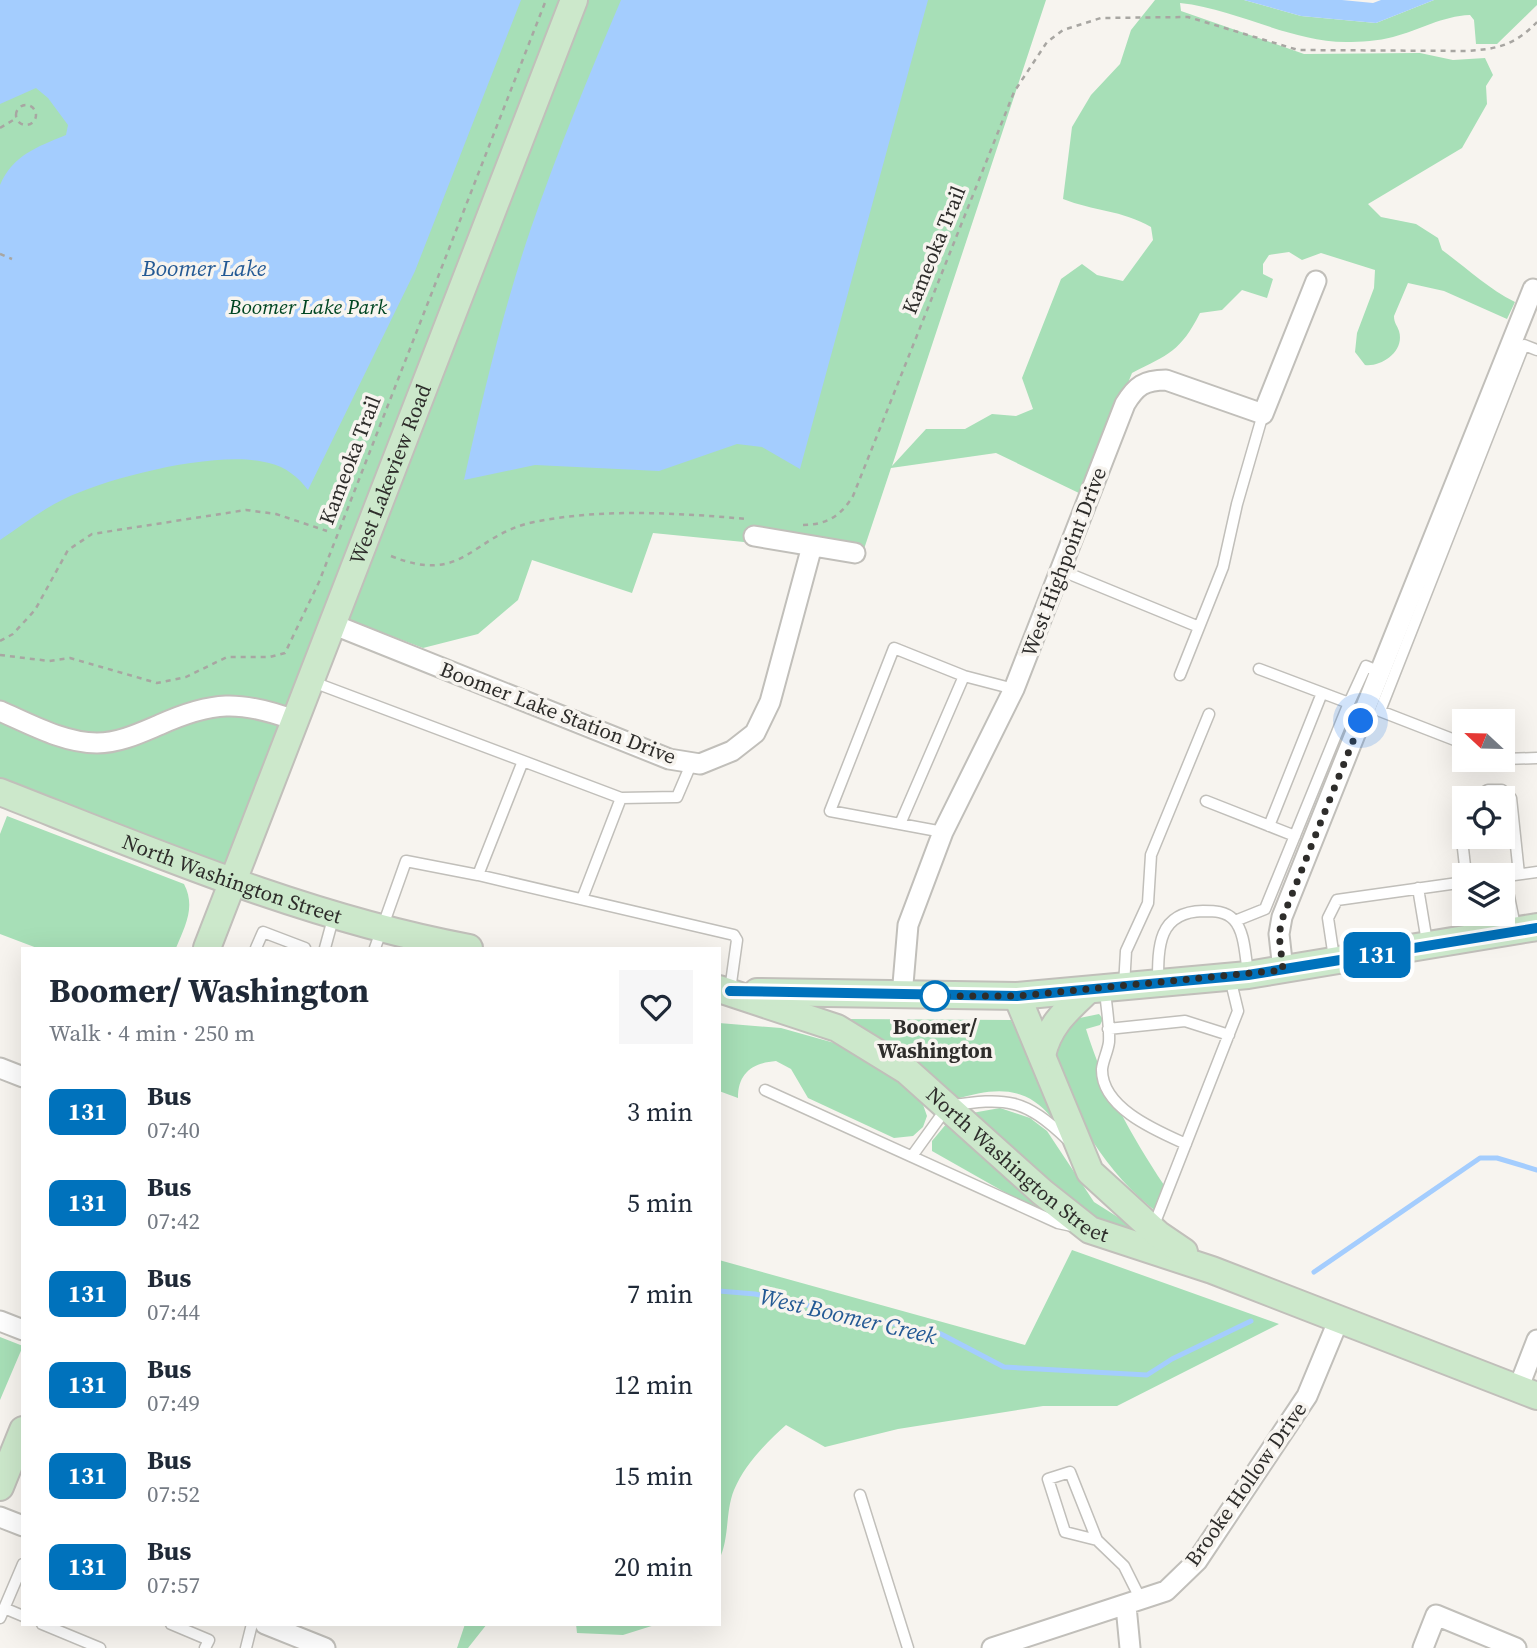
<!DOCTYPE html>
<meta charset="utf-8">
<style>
:root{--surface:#fff;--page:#f6f6f7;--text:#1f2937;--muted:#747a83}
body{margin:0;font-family:"Source Serif 4",serif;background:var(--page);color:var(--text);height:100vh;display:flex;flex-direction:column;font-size:26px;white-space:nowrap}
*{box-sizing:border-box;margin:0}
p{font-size:23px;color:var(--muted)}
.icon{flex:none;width:38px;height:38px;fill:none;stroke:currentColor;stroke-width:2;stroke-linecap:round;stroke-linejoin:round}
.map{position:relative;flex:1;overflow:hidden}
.side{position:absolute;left:21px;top:947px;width:700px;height:679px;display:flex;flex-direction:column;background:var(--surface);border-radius:0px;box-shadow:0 7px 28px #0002}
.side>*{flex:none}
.badge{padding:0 14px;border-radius:10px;font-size:24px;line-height:46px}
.needle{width:46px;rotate:292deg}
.buttons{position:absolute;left:1452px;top:709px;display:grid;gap:14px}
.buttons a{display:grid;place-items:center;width:63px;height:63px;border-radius:0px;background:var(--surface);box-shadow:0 7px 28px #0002;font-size:35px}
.you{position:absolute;width:35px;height:35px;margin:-18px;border:5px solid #fff;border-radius:50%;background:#1a73e8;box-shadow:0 0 0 10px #1a73e833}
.map>.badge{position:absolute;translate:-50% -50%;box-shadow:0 0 0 4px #fff}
.round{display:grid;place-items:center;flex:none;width:74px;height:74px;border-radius:0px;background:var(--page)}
.headline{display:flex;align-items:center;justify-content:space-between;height:119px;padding:0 28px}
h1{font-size:33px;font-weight:700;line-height:52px}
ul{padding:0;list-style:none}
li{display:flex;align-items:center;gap:21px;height:91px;padding:0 28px}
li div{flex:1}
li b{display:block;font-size:26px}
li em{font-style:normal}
li .badge{min-width:77px;font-weight:700;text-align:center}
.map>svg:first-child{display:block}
.green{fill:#a7dfb7}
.water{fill:#a4cdfe}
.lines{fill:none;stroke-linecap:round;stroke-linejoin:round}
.stream{stroke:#a4cdfe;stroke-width:5}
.lane-casing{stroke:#c1bfba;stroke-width:13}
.street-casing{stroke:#c1bfba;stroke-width:23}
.secondary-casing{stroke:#c1bfba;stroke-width:30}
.path{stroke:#a8a6a2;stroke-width:2.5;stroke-dasharray:5 5;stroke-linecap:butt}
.lane{stroke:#fff;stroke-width:10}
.street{stroke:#fff;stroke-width:19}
.secondary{stroke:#cce8cb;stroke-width:26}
.line-casing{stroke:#fff;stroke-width:16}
.line{stroke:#0072bc;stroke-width:10}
.walk{stroke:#2e2d2b;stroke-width:7;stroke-dasharray:0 12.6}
.stop-dot{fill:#fff;stroke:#0072bc;stroke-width:3.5}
.labels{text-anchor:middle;stroke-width:7;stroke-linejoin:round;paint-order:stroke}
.street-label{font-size:21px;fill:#2e2d2b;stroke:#f7f4ef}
.park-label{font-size:21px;font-style:italic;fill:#004622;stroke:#f7f4ef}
.stop-label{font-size:21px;font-weight:bold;fill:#2e2d2b;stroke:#f7f4ef}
.water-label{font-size:23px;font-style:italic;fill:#235994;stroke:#f7f4ef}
</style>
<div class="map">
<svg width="1537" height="1648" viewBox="0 0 1537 1648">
<rect width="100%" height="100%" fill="#f7f4ef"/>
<path class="green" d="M0,0H1046L892,466L926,429H965L992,414L1016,416L1033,409L1022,378L1061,279L1082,264L1097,275L1123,281L1153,240L1151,227C1122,210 1093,211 1063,199L1072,127L1091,95L1120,64L1131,30L1155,0H1244L1301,16L1376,23L1434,0H1537V5L1497,44H1476L1474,20L1470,15C1442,16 1420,30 1393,37C1379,41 1360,42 1346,42C1287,41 1237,9 1180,3L1181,11L1304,54L1420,53L1453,60L1485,58L1493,75L1486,86L1487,104L1462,148L1368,204L1381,217L1416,224L1438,238L1442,250C1467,268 1487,288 1515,302L1507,319L1444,291L1408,283L1394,316C1394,323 1397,325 1399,331C1405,351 1382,367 1365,365L1355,352L1357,333L1374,288L1375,270L1321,253L1302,260L1289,252L1269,255L1263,264V274L1273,279L1267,298L1242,290L1222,310L1200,313C1180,352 1169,354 1132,373L1083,495L996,453L891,468L864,549L793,547L653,533L632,593L532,560L518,600L478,634L423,648L333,614L231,879L0,788Z
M7,816L184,884C196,907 185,926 176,948H37L0,934V834Z
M1099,1014L1103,1019L1100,1025L1086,1029C1104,1087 1131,1135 1164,1185L1166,1195L1158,1213C1106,1173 1071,1116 1054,1052L1070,1020Z
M851,1019L1011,1020L1056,1115L1052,1118C1025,1084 993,1088 956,1099L910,1057L852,1026Z
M719,1023L781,1028L838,1044L920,1096L927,1116L923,1127L913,1136L894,1138L808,1098L791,1069L776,1061C752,1063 738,1073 738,1098L719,1091Z
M1000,1108L1030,1118L1047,1131L1094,1202L1146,1235L1148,1242L1076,1210L972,1113Z
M947,1123L1029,1197L1038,1208L1036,1210L932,1151V1141Z
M1072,1250L1279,1324L1117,1406H1043L898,1429L825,1447L786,1425C766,1443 745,1464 734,1490C725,1512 730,1537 719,1560V1260L1025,1345Z
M0,1337L23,1346L0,1400Z
M465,1624H487L468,1648H457Z
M576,1624H658L623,1635L577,1633Z"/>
<path class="water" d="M0,0H521L415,271L308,490C298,477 286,467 269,463C220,449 109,477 64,499C41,510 21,526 0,540V185C13,155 37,147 66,135L68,125L48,98L36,88L0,104Z
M621,0H928L800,469L762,447L737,444L659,471L535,465L464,480C483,395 503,310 531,228C558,150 589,75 621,0Z
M1244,0H1342L1373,3L1381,0H1434L1376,23L1301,16Z"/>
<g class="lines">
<path class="stream" d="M1314,1272L1480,1158H1497L1537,1170
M719,1291L755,1294L941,1334L1004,1367L1147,1375L1172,1359L1251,1321"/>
<g class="lane-casing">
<path id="lane" d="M1060,570L1199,627
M1180,675L1223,567L1237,504L1263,414
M313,682L523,761L478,875L734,935L737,940L730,990
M1349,703L1366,666L1383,673
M1465,744L1380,711L1524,345L1537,350
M1503,759L1537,758
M523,761L621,798L582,899
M621,798L677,797L692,762
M1474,798L1488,790H1502L1511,798L1519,874
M1206,801L1295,836
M1465,810L1460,822L1466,875
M900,824L964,676
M1269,826L1322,693
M943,832L830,811L894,648L964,676L1014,689
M1514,875L1537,872
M1505,877L1516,931
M1418,888L1427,942
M1235,921L1265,909L1349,703L1259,669
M256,948L263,932L305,948
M325,948L334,915
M375,948L406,861L478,875
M1334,958L1328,918L1337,900L1465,882
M1158,983C1158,946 1158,912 1203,911C1214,911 1226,911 1234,920C1245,932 1245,956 1248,972
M1124,986L1126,951L1148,903L1151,855L1209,714
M1105,989C1106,1006 1110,1025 1109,1042C1108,1051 1103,1060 1102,1069C1101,1108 1157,1131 1186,1144
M1108,1029L1185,1021L1229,1035
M765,1090L1058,1223L1072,1226
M912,1156L948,1106C1007,1097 1024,1098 1068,1140
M1154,1225L1238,1011L1230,978
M860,1495L908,1648
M1097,1540L1065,1532L1048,1479L1070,1472L1097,1540L1124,1566L1141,1600
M4,1608L23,1616
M0,1618L23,1564
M42,1624L100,1648
M171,1624L209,1640L205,1648
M246,1648L252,1624"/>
</g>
<g class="street-casing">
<path id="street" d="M754,536L855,553
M332,624L669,759L700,764L732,751L755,733L770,702L812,546
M0,711C30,724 64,743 97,743C119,743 140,733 159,725C212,701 240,700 294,720
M1283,970L1279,934L1282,917L1533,289
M902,996L908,925L943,832L1014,689L1125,404C1136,386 1144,380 1166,380L1263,414L1316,281
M0,1068L23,1077
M0,1321L23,1330
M1518,1389L1537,1340
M0,1517L23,1526
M1126,1606L1130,1648
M265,1624L325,1648
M992,1648L1166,1591L1197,1561L1307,1396L1339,1319
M1423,1648L1436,1615L1516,1648"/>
</g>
<g class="secondary-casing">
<g id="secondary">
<path id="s1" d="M0,792C153,852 308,918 469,948"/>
<path id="s2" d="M207,948L574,0"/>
<path id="s3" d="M719,989L837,1028L907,1071L1042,1192L1090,1230L1212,1270L1537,1396"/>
<path d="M757,992L1017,996L1248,975L1537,927"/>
<path d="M1017,996L1090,1172L1159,1235L1184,1252"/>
<path d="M1042,1055C1049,1025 1066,1011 1088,990"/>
<path d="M0,1487L23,1430"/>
</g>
</g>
<path class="path" d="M16 115a10 10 0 1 1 20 0a10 10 0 1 1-20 0Z
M0,128L15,119
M0,254L12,259
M803,525C826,525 841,516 853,496L1014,92L1047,42L1063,30L1101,18L1188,17L1298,50L1467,51C1498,49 1515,45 1537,22
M391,556C465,586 471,535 534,522C602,508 678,513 747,519
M0,641L13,634L35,610L68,550L92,534L246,510L276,514L327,531
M0,655L49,661L70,658L157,683L186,677L227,657H270L285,653L319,582L546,0"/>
<use href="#lane" class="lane"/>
<use href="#street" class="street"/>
<use href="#secondary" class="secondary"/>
</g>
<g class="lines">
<g class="line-casing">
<path id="line" d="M730,991L1017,996L1248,975L1537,928"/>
</g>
<use href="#line" class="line"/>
<path class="walk" d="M935,996H1017L1283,970L1279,934L1283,917L1361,721"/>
</g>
<circle class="stop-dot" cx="935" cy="996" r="14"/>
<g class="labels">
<g class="street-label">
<text transform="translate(934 250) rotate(-68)" y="7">Kameoka Trail</text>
<text transform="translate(350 460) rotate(-69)" y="7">Kameoka Trail</text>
<text dy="7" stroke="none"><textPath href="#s2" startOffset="508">West Lakeview Road</textPath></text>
<text transform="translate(1064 562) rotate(-69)" y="7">West Highpoint Drive</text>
<text transform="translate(558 713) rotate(21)" y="7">Boomer Lake Station Drive</text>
<text dy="7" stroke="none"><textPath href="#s1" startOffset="248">North Washington Street</textPath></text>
<text dy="7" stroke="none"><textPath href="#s3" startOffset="352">North Washington Street</textPath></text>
<text transform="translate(1246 1484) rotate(-55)" y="7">Brooke Hollow Drive</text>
</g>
<g class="park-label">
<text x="308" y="314">Boomer Lake Park</text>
</g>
<g class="stop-label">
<text x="935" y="1034">Boomer/<tspan x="935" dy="24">Washington</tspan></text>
</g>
<g class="water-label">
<text x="204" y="276">Boomer Lake</text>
<text transform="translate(848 1316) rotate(13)" y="8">West Boomer Creek</text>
</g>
</g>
</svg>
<div class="buttons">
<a><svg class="needle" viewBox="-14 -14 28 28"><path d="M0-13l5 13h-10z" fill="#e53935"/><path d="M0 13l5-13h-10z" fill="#747a83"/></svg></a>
<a><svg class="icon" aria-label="locate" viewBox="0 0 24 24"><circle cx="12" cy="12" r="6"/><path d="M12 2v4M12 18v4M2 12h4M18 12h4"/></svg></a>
<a><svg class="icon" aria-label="layers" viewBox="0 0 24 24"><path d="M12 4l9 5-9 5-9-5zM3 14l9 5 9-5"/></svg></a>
</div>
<div class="you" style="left:1361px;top:721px"></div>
<b class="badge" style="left:1377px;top:955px;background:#0072bc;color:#fff">131</b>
<section class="side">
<div class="headline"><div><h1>Boomer/ Washington</h1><p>Walk · 4 min · 250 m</p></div><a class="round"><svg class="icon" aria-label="heart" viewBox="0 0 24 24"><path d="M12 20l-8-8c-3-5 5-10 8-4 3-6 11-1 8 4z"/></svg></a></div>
<ul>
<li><span class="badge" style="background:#0072bc;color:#fff">131</span><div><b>Bus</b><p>07:40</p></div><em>3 min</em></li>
<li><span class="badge" style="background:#0072bc;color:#fff">131</span><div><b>Bus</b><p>07:42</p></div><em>5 min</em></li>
<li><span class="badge" style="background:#0072bc;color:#fff">131</span><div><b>Bus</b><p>07:44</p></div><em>7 min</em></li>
<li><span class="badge" style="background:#0072bc;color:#fff">131</span><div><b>Bus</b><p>07:49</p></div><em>12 min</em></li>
<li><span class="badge" style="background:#0072bc;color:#fff">131</span><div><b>Bus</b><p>07:52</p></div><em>15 min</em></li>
<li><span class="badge" style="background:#0072bc;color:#fff">131</span><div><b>Bus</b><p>07:57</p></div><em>20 min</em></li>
</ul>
</section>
</div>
